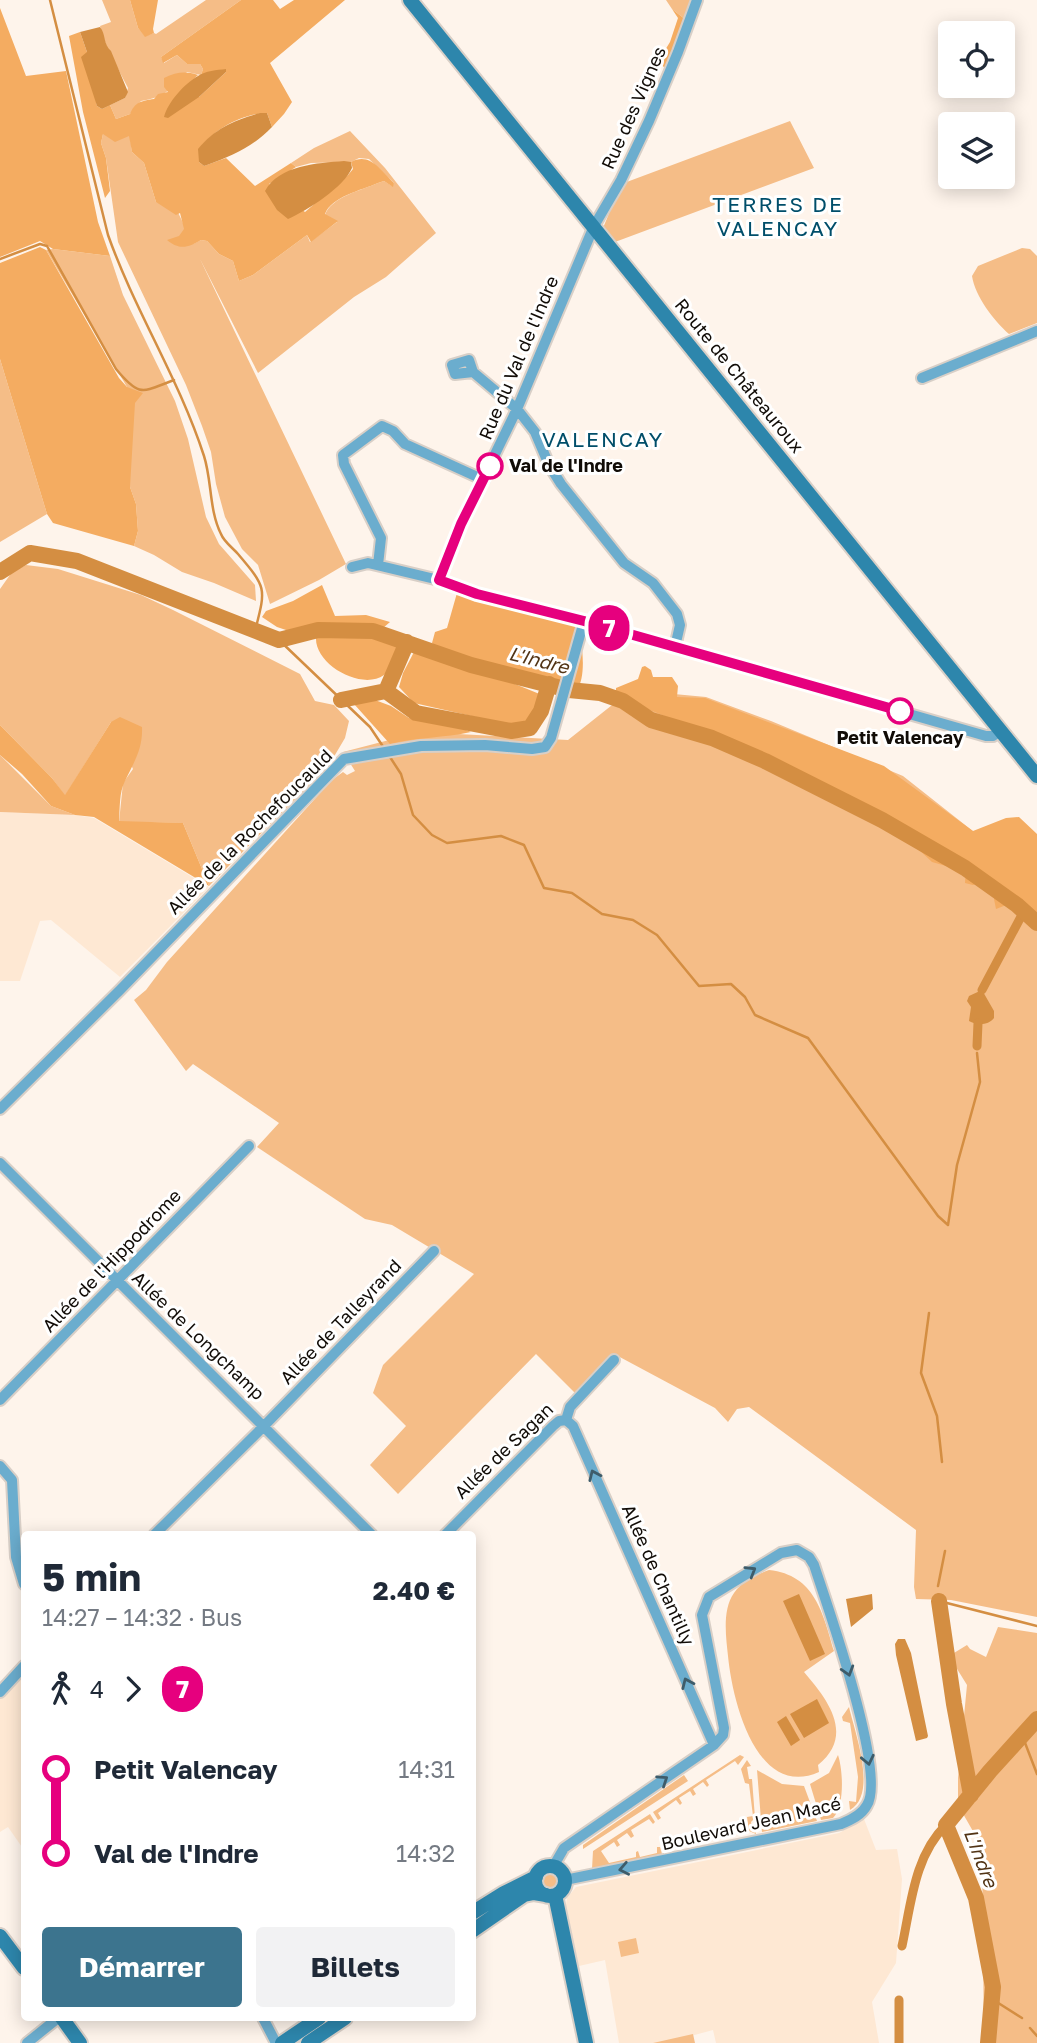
<!DOCTYPE html>
<html lang="fr">
<meta charset="utf-8">
<style>
:root{--surface:#fff;--page:#f2f2f3;--text:#1f2937;--muted:#747a83;--accent:#3c748e}
body{margin:0;font-family:"Golos Text",sans-serif;background:var(--page);color:var(--text);height:100vh;display:flex;flex-direction:column;font-size:26px;white-space:nowrap}
*{box-sizing:border-box;margin:0}
p{font-size:23px;color:var(--muted)}
.icon{flex:none;width:38px;height:38px;fill:none;stroke:currentColor;stroke-width:2;stroke-linecap:round;stroke-linejoin:round}
.map{position:relative;flex:1;overflow:hidden}
.side{position:absolute;left:21px;top:1531px;width:455px;height:490px;display:flex;flex-direction:column;background:var(--surface);border-radius:7px;box-shadow:0 4px 18px #0003}
.side>*{flex:none}
.badge{padding:0 14px;border-radius:23px;font-size:24px;line-height:46px}
.fabs{position:absolute;left:938px;top:21px;display:grid;gap:14px}
.fabs a{display:grid;place-items:center;width:77px;height:77px;border-radius:7px;background:var(--surface);box-shadow:0 4px 18px #0003;font-size:35px}
.map>.badge{position:absolute;translate:-50% -50%;box-shadow:0 0 0 4px #fff}
.legs{display:flex;align-items:center;gap:10px;height:77px;padding:0 21px;font-size:23px}
.legs p{margin-inline-start:auto}
.headline{display:flex;align-items:center;justify-content:space-between;height:119px;padding:0 21px}
h1{font-size:38px;font-weight:700;line-height:52px}
.action{display:flex;gap:14px;margin-top:auto;padding:14px 21px}
.action a{flex:1;height:80px;border-radius:7px;background:var(--accent);color:#fff;font-size:28px;font-weight:700;line-height:80px;text-align:center}
.action a+a{background:var(--page);color:var(--text)}
ul{padding:0 21px;list-style:none}
li{display:flex;align-items:center;gap:24px;height:84px;font-size:26px}
li i{display:grid;place-items:center;width:10px;height:100%;margin:0 9px;background:currentColor}
li i::after{content:'';width:18px;height:18px;margin:-9px;border:5px solid;border-radius:50%;background:var(--surface)}
li p{margin-inline-start:auto}
li:first-child i{background:linear-gradient(#0000 50%,currentColor 0)}
li:last-child i{background:linear-gradient(currentColor 50%,#0000 0)}
.map>svg:first-child{display:block}
.built{fill:#fee8d3}
.green{fill:#f5bd87}
.forest{fill:#f4ac61}
.water{fill:#d48e42}
.lines{fill:none;stroke-linecap:round;stroke-linejoin:round}
.stream{stroke:#d48e42;stroke-width:2.5}
.canal{stroke:#d48e42;stroke-width:9}
.river{stroke:#d48e42;stroke-width:16}
.street-casing{stroke:#d8cfc7;stroke-width:14}
.secondary-casing{stroke:#d8cfc7;stroke-width:18}
.street{stroke:#6badce;stroke-width:10}
.secondary{stroke:#2d86ac;stroke-width:14}
.oneway{stroke:#3e5c6a}
.line-1-casing{stroke:#fff;stroke-width:16}
.line-1{stroke:#e6007e;stroke-width:10}
.stop-1-dot{fill:#fff;stroke:#e6007e;stroke-width:3.5}
.labels{text-anchor:middle;stroke-width:6;stroke-linejoin:round;paint-order:stroke}
.street-label{font-size:18px;fill:#110c07;stroke:#fff}
.stop-label{font-size:18px;font-weight:bold;fill:#110c07;stroke:#fff;text-anchor:start}
.water-label{font-size:19px;font-style:italic;fill:#523415;stroke:#fff}
.quarter-label{font-size:21px;letter-spacing:2px;fill:#004e6a;stroke:#fff}
</style>
<div class="map">
<svg width="1037" height="2043" viewBox="0 0 1037 2043">
<rect width="100%" height="100%" fill="#fef4eb"/>
<path class="built" d="M0,812L75,815L94,818L209,887L120,977L51,920L40,921L20,981H0Z
M24,1674V1850L8,1827L0,1832V1699Z
M864,1819L876,1850L897,1849L902,1879L896,1963L872,2002L879,2043H716L713,2030L665,2043H619L605,1960L579,1966L565,1911L567,1898L576,1887L839,1833Z"/>
<path class="green" d="M102,0H130L138,28L145,36L154,33L156,34L206,0H241L161,57L164,63L177,55L187,64H200L203,69L201,75L187,72C173,88 163,98 141,101L130,114L116,119L110,105L125,98L128,88L107,48L100,26L111,22Z
M666,0H694L686,20L672,9Z
M790,121L814,168L615,242L603,228L610,211V204L624,183Z
M350,131L385,168L436,233L386,277L354,297L258,373L200,259L346,564L319,580L270,604L258,565L242,549L225,517L216,484L211,452L202,426L186,385L118,242L106,158L101,143L103,134L130,136L132,152L144,163L156,202L174,204L193,244L201,240L207,241L219,254L233,261L239,281L253,275L307,235L310,242L337,222L325,215C331,197 362,190 378,183L384,181L392,186L394,183L369,159L359,158L351,162L311,163L296,167L291,163L314,148Z
M1022,248L1030,249L1037,256V323L1009,334C994,321 975,296 972,276L978,266Z
M53,249L110,256L123,295L175,401L188,439L206,517L219,544L255,585L256,601L214,583L182,572L154,555L134,546L138,531L136,504L130,487L127,387L46,250Z
M0,359L47,514L0,542Z
M26,565L58,569L141,595L173,610L300,674L315,701L334,705L349,721L345,738L329,765L209,886L183,823L119,822L123,783L133,769L111,722L65,796L52,778L0,725V589L12,572Z
M631,690L706,697L771,721L903,776L974,832L1037,895V1617L951,1600L916,1599L914,1587L916,1530L749,1407L737,1409L728,1422L715,1408L616,1355L576,1394L536,1354L398,1494L370,1465L406,1426L373,1393L383,1365L474,1274L392,1225L365,1219L257,1147L279,1123L193,1064L186,1071L134,1000L146,990L167,962L332,780L343,772L347,775L355,771L343,752L420,732L568,740Z
M0,755L51,806L75,815L0,812Z
M769,1570C815,1575 823,1613 834,1651L804,1672C828,1700 855,1735 818,1765L819,1772C756,1800 732,1699 728,1656C726,1637 722,1610 734,1593C742,1581 756,1575 769,1570Z
M998,1627L1037,1633V2043H984L982,1847L958,1805V1778L967,1685L949,1656L967,1645L970,1649L986,1657Z
M849,1707C855,1733 878,1794 850,1810L849,1801L856,1802L858,1777L850,1723L843,1721L842,1717Z
M740,1755L744,1757L738,1765L735,1761L706,1780L709,1785L707,1787L703,1782L693,1789L696,1794L693,1796L690,1791L679,1798L682,1803L680,1805L676,1800L658,1813L661,1818L658,1820L653,1812Z
M838,1755C843,1770 845,1806 833,1818L821,1820L810,1784L829,1773Z
M747,1760L751,1766L747,1767L749,1779H752L755,1818L751,1822L753,1830H756V1834L749,1831L747,1817L753,1816L749,1784L745,1783L741,1769Z
M757,1770L782,1784L804,1786L817,1821L762,1832Z
M684,1775L688,1781L583,1849V1845Z
M650,1814L655,1822L653,1824L649,1819L631,1830L634,1836L631,1838L627,1833L617,1840L620,1845L617,1847L614,1842L601,1851L609,1863L636,1857V1852L638,1851L640,1857L657,1853V1847H660L662,1854L592,1869L593,1851Z
M542 1882a9 9 0 1 1 18 0a9 9 0 1 1-18 0Z
M636,1938L639,1953L621,1957L618,1942Z
M693,2034L695,2043H653Z"/>
<path class="forest" d="M130,0H158L153,29L154,33L145,37L138,28Z
M241,0H273L280,9L294,0H345L270,63L292,102L284,114L272,127L267,113C240,114 215,129 199,149V162L204,166L226,158L255,186L291,163L296,167L269,184L305,212L348,175L353,169L351,162C370,152 380,170 394,183L393,187L384,181L378,183C362,190 331,197 325,214L338,221L311,242L307,235L253,275L239,281L233,261L219,254L207,241L201,240C188,248 179,250 167,240L179,236L184,229L180,213L176,215L156,202L144,163L132,152L129,136L115,142L103,134L101,143L106,158L110,191L105,198L83,112L69,36L80,32L87,52L97,106L102,109L110,105L116,119L130,114C135,102 141,101 154,99L158,94L168,92L164,87V78C177,72 185,71 198,75L180,92L199,97L226,72L215,71L201,75L203,69L200,64H187L177,55L163,63L161,57Z
M0,8L26,76L66,71L98,222L110,256L53,249L40,241L0,257Z
M672,9L686,20L667,72L659,60L670,42L678,18Z
M40,247L46,250L119,378L127,387L143,393L135,403L130,487L136,504L138,531L134,546L53,523L47,514L0,359V263Z
M322,585L335,616L366,615L390,622L383,628L340,625L289,631L277,627L262,617L266,611L293,601Z
M457,593L574,623C583,633 587,678 577,689L436,648L432,643L435,632L447,628Z
M342,633L375,638L400,646C396,657 394,668 384,675C362,691 315,665 316,638Z
M414,652L510,682L542,695L526,723L515,726L414,703L399,687L403,673Z
M645,666L651,670L653,677H672L678,686L677,697L705,698L884,766L973,831L1006,818L1019,817L1037,834V920L1014,902L996,909L994,899L997,888L987,881L973,885L965,883L966,867L955,860L946,866L932,862L915,846L918,838L833,789L747,750L616,696V688L638,679L642,667Z
M375,700L391,706L409,718L456,726L471,732C444,738 417,737 390,744L354,704Z
M120,717L142,727C143,749 134,762 125,781C119,792 120,809 119,821L183,823L209,886L94,817L75,815L51,806L22,774L0,755V725L52,778L65,795L111,722Z"/>
<path class="water" d="M100,27C106,34 103,44 111,51L128,92L125,98L102,109L97,106L81,57L87,52L80,32Z
M226,69V72L199,97L168,118L164,117C168,102 184,84 198,76C205,71 217,70 226,69Z
M260,113H267L272,127C254,146 232,156 207,165L204,166L199,162L198,149C215,128 235,120 260,113Z
M344,161L351,162L352,168C344,187 308,210 288,219L277,210L265,191C279,165 318,163 344,161Z
M982,990L994,1011V1018C988,1026 976,1025 969,1021L971,1007L967,1001L969,996Z
M799,1594L825,1654L810,1661L783,1601Z
M872,1594L873,1609L851,1627L846,1599Z
M898,1639H905L911,1653L928,1736L927,1738L916,1741L896,1655L895,1644Z
M817,1699L829,1723L804,1738L790,1714Z
M786,1716L800,1740L791,1746L777,1722Z"/>
<g class="lines">
<path class="stream" d="M50,0L108,235C135,311 179,379 204,456C212,481 209,510 221,534C224,542 233,548 238,554C267,588 266,588 255,631
M0,259L40,244L47,246L116,369C140,398 142,392 174,380
M279,640L370,727L384,748
M388,754L401,774L413,815L432,835L447,843L501,836L524,845L544,888L572,893L602,914L633,920L657,935L699,986L731,984L745,997L755,1015L808,1038L938,1216L948,1225
M948,1225L957,1165L980,1082L977,1053
M929,1313L921,1373L937,1416L942,1462
M938,1586L945,1551
M939,1601L1037,1626
M1022,1735L1037,1774
M992,1999L1022,2018
M1030,2028L1037,2036"/>
<path class="canal" d="M982,990L1024,911
M977,1046L978,1023
M902,1946C911,1905 914,1856 946,1825
M899,2000V2043"/>
<path class="river" d="M0,572L30,553L77,561L279,640L318,630L373,631L471,665L569,690L600,693L623,701L651,720L712,738L765,761L882,820L965,868L1017,905L1037,923
M386,691L407,642
M341,700L386,691L416,713L511,731L530,728L541,711L549,684
M939,1601L954,1704L971,1795
M988,2043L993,1987L976,1898L946,1825L990,1771L1037,1719"/>
<g class="street-casing">
<path id="street" d="M473,372L455,374L452,365L469,360L473,372L517,409L535,432L549,465L561,484L624,563L653,583L677,614L680,625L675,647
M922,378L1037,331
M378,565L381,538L344,464L343,455L382,426L393,431L405,444L484,480
M352,567L368,563L439,580L476,594L584,621L986,736H993L1000,731
M439,580L461,524L517,409L594,226L621,180L649,121L678,52L697,0
M0,1109L120,990L344,759L421,746L485,745L532,749L545,747L551,738L584,621
M0,1163L372,1535
M0,1400L249,1146
M566,1420L573,1426L714,1745
M0,1466L12,1480L16,1557L24,1584
M154,1535L264,1426L434,1251
M445,1535L553,1426L559,1421L566,1420L570,1407L614,1360
M0,1692L24,1666
M553,1867L564,1848L714,1745L723,1735L724,1728L702,1615L709,1597L781,1553L797,1550L809,1557L814,1565C827,1605 887,1774 867,1805C862,1815 851,1820 841,1824L565,1880
M263,2018L276,2043
M27,2043L58,2018"/>
</g>
<g class="secondary-casing">
<path id="secondary" d="M410,0L1037,776
M535 1881a15 15 0 1 1 30 0a15 15 0 1 1-30 0Z
M555,1895L586,2043
M472,1913L504,1893L536,1877
M472,1931L524,1895L534,1893L546,1895
M0,1936L24,1968
M62,2018L80,2043
M282,2043L319,2018
M308,2043L345,2018"/>
</g>
<use href="#street" class="street"/>
<use href="#secondary" class="secondary"/>
</g>
<defs><path id="oneway-chevron" d="M-2-3.5L2.5 0L-2 3.5" fill="none" stroke-width="1.6" stroke-linecap="round" stroke-linejoin="round" transform="scale(1.75)"/></defs>
<g class="oneway">
<use href="#oneway-chevron" transform="translate(594 1475) rotate(-114)"/>
<use href="#oneway-chevron" transform="translate(751 1571) rotate(-31)"/>
<use href="#oneway-chevron" transform="translate(848 1671) rotate(73)"/>
<use href="#oneway-chevron" transform="translate(687 1683) rotate(-114)"/>
<use href="#oneway-chevron" transform="translate(868 1760) rotate(78)"/>
<use href="#oneway-chevron" transform="translate(663 1780) rotate(-34)"/>
<use href="#oneway-chevron" transform="translate(624 1869) rotate(169)"/>
</g>
<g class="lines">
<g class="line-1-casing">
<path id="line-1" d="M490,466L461,524L439,580L477,594L584,621L900,711"/>
</g>
<use href="#line-1" class="line-1"/>
</g>
<g class="stop-1-dot">
<circle cx="490" cy="466" r="12"/>
<circle cx="900" cy="711" r="12"/>
</g>
<g class="labels">
<g class="street-label">
<text transform="translate(634 108) rotate(-66)" y="6">Rue des Vignes</text>
<text transform="translate(519 358) rotate(-67)" y="6">Rue du Val de l'Indre</text>
<text transform="translate(739 376) rotate(51)" y="6">Route de Châteauroux</text>
<text transform="translate(250 832) rotate(-45)" y="6">Allée de la Rochefoucauld</text>
<text transform="translate(112 1261) rotate(-46)" y="6">Allée de l'Hippodrome</text>
<text transform="translate(341 1322) rotate(-46)" y="6">Allée de Talleyrand</text>
<text transform="translate(198 1336) rotate(44)" y="6">Allée de Longchamp</text>
<text transform="translate(504 1451) rotate(-44)" y="6">Allée de Sagan</text>
<text transform="translate(658 1575) rotate(66)" y="6">Allée de Chantilly</text>
<text transform="translate(751 1824) rotate(-13)" y="6">Boulevard Jean Macé</text>
</g>
<g class="stop-label">
<text x="509" y="472">Val de l'Indre</text>
<text x="900" y="744" text-anchor="middle">Petit Valencay</text>
</g>
<g class="water-label">
<text transform="translate(539 660) rotate(14)" y="7">L'Indre</text>
<text transform="translate(981 1858) rotate(69)" y="7">L'Indre</text>
</g>
<g class="quarter-label">
<text x="778" y="212">TERRES DE<tspan x="778" dy="24">VALENCAY</tspan></text>
<text x="603" y="447">VALENCAY</text>
</g>
</g>
</svg>
<div class="fabs">
<a><svg class="icon" aria-label="locate" viewBox="0 0 24 24"><circle cx="12" cy="12" r="6"/><path d="M12 2v4M12 18v4M2 12h4M18 12h4"/></svg></a>
<a><svg class="icon" aria-label="layers" viewBox="0 0 24 24"><path d="M12 4l9 5-9 5-9-5zM3 14l9 5 9-5"/></svg></a>
</div>
<b class="badge" style="left:609px;top:628px;background:#e6007e;color:#fff">7</b>
<section class="side">
<div class="headline"><div><h1>5 min</h1><p>14:27 – 14:32 · Bus</p></div><b>2.40 €</b></div>
<div class="legs"><svg class="icon" aria-label="walk" viewBox="0 0 24 24"><circle cx="13" cy="4" r="2"/><path d="M13 8l-2 6 4 7M11 14l-3 7M7 12l3-4h3l4 4"/></svg>4<svg class="icon" aria-label="forward" viewBox="0 0 24 24"><path d="M9 5l7 7-7 7"/></svg><b class="badge" style="background:#e6007e;color:#fff">7</b></div>
<ul>
<li><i style="color:#e6007e"></i><b>Petit Valencay</b><p>14:31</p></li>
<li><i style="color:#e6007e"></i><b>Val de l'Indre</b><p>14:32</p></li>
</ul>
<div class="action"><a>Démarrer</a><a>Billets</a></div>
</section>
</div>
